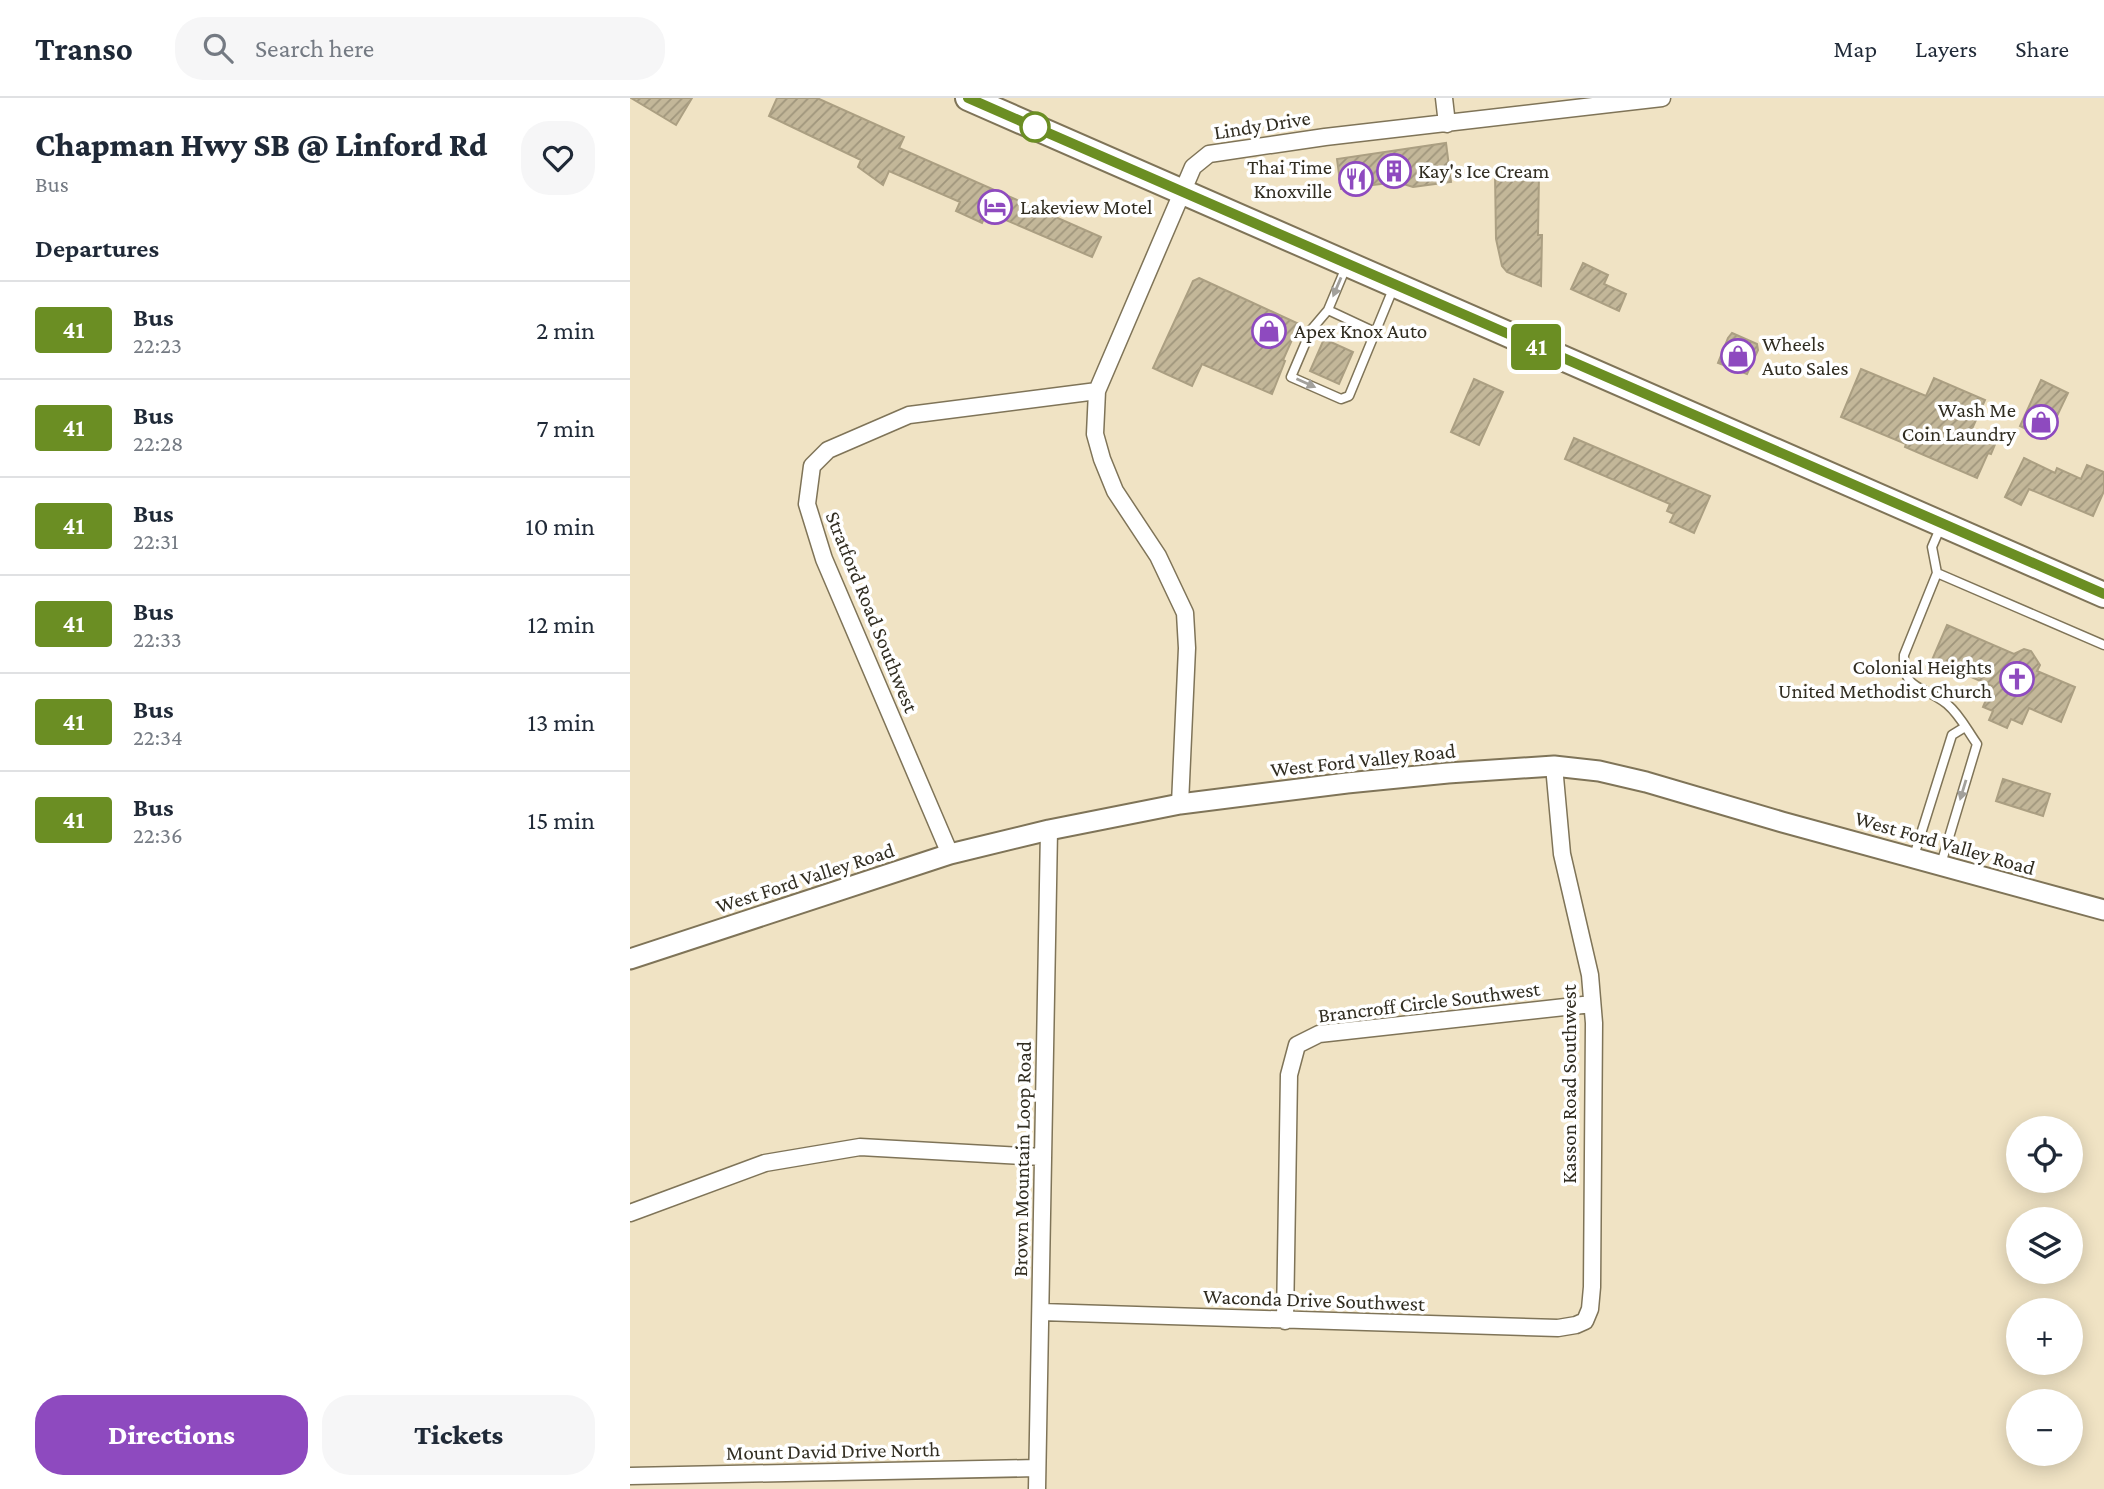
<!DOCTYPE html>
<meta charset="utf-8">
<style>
:root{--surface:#fff;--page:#f6f6f7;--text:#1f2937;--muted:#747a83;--line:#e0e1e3;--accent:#8e4abf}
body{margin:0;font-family:"Crimson Pro",serif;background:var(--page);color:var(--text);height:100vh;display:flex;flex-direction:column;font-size:26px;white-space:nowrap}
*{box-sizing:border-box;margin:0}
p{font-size:23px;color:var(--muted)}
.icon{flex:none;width:38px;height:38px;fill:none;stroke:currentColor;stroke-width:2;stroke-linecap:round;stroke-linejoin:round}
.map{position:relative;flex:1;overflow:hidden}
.panel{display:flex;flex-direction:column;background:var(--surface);width:630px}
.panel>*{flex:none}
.badge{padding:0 14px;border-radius:5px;font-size:24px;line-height:46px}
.controls{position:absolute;left:1376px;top:1018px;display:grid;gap:14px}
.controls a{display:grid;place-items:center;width:77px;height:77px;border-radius:50%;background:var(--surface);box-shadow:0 4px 18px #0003;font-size:35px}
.map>.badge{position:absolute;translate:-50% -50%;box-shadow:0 0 0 4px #fff}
h2{padding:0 35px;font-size:26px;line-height:63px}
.round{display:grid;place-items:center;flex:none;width:74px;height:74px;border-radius:28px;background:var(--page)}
.summary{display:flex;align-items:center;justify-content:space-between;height:119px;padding:0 35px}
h1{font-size:33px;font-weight:800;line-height:52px}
.action{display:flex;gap:14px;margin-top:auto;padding:14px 35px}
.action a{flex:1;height:80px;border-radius:28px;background:var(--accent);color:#fff;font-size:28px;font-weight:800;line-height:80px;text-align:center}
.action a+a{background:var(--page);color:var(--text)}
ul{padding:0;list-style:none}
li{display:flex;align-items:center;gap:21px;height:98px;padding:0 35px;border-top:2px solid var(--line)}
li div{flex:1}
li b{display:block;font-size:26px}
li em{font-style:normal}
li .badge{min-width:77px;font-weight:700;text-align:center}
header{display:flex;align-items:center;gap:42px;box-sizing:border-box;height:98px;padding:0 35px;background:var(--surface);border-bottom:2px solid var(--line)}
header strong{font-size:33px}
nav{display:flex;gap:38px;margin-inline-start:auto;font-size:24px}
.search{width:490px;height:63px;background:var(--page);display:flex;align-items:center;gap:18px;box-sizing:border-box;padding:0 24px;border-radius:28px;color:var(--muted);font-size:26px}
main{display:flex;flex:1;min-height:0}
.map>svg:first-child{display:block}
.building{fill:url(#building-hatch);stroke:#ab9f82;stroke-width:2}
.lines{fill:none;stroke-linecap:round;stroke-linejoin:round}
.service-casing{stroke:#7f7458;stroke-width:11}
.minor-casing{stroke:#7f7458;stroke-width:19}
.tertiary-casing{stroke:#7f7458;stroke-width:23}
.trunk-casing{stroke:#7f7458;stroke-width:28}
.service{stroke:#fff;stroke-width:8}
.minor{stroke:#fff;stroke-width:16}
.tertiary{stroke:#fff;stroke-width:19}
.trunk{stroke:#fff;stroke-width:24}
.oneway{fill:#a2a09b}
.line-casing{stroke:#fff;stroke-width:16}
.line{stroke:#6b8e23;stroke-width:10}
.stop-dot{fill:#fff;stroke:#6b8e23;stroke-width:3.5}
.labels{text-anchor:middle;stroke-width:7;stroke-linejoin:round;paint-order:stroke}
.street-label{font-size:21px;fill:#312d21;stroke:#fff}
.poi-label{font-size:21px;fill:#312d21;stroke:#fff;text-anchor:start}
</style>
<header>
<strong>Transo</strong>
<div class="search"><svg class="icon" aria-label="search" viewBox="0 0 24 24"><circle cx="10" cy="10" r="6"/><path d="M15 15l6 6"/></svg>Search here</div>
<nav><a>Map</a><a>Layers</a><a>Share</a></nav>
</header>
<main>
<section class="panel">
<div class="summary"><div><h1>Chapman Hwy SB @ Linford Rd</h1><p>Bus</p></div><a class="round"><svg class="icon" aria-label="heart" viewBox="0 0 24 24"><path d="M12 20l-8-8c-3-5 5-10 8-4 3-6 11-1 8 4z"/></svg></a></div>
<h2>Departures</h2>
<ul>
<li><span class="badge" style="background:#6b8e23;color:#fff">41</span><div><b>Bus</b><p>22:23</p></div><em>2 min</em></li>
<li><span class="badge" style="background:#6b8e23;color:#fff">41</span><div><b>Bus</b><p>22:28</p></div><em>7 min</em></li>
<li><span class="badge" style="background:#6b8e23;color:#fff">41</span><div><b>Bus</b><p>22:31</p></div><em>10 min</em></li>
<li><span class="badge" style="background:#6b8e23;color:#fff">41</span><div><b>Bus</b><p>22:33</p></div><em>12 min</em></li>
<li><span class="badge" style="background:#6b8e23;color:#fff">41</span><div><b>Bus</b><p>22:34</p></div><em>13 min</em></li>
<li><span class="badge" style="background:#6b8e23;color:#fff">41</span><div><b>Bus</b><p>22:36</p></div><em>15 min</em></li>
</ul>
<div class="action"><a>Directions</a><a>Tickets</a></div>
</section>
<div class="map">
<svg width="1474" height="1391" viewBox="0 0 1474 1391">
<defs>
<pattern id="building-hatch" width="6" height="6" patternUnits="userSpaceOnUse" patternTransform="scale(1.75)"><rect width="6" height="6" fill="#c3b799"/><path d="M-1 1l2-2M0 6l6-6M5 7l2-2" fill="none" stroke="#9f957c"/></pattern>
</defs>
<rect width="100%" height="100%" fill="#f0e3c4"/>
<path class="building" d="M1,0H62L46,27Z
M147,0H187L274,39L269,50L471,139L462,159L357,114L352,125L326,113L330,104L259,73L253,87L228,69L231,62L139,18Z
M816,45L821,84L783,89L767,84L711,91L707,61Z
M865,76H909L908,137H912L911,188L877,174L872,168L866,141Z
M953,165L978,177L974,186L996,196L989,213L941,191Z
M569,180L669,226L653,262L655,263L642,296L572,266L562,288L523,270L563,183Z
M1102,235L1127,246L1128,252L1117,276L1088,265L1098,240Z
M694,241L723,254L709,286L680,273Z
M1231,271L1296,298L1304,280L1355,302L1341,333L1366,344L1361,356L1358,355L1347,380L1275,349L1276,346L1211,319Z
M844,281L873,294L849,347L821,334Z
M1411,282L1438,295L1416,341L1390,328Z
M944,340L1080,398L1064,435L1040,424L1044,416L1037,413L1040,406L935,361Z
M1394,360L1425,375L1427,370L1451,381L1457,367L1474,374V393L1463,418L1399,391L1391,407L1375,399Z
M1317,527L1384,556L1394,551L1401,553L1410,567L1407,573L1445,589L1431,624L1399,610L1392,626L1381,621L1377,630L1359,622L1363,613L1353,609L1362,588L1302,562Z
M1373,681L1420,696L1413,718L1366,703Z"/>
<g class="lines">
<g class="service-casing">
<path id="service" d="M716,169L698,212L681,232L661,279L711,301L719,298L763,191
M698,212L745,234
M1311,428L1302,449L1307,475L1474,547
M1307,475L1274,557C1272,594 1294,587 1317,606C1330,617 1337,632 1347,646L1311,766
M1284,758L1322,637L1335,629"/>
</g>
<g class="minor-casing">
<path id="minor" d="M814,0L817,26
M550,706L557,550L555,515L528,458L485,393L472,361L465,336L467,293L563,69L579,56L695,39L1032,0
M320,756L194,461L177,406L182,368L198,352L279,317L467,293
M0,1115L135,1065L230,1049L412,1059
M411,1214L928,1230L946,1227L955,1223L960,1211L962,1189L964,925L960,877L932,756L924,668
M655,1223L659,977L667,947L689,936L962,906
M0,1378L407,1370
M407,1391L419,732"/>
</g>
<g class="tertiary-casing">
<path id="tertiary" d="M0,861L320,756L419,732L550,706L717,685L818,675L924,668L969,673L1016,684L1152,724L1474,812"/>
</g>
<g class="trunk-casing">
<path id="trunk" d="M338,0L1474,497"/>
</g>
<use href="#service" class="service"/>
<use href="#minor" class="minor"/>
<use href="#tertiary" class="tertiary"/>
<use href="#trunk" class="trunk"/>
</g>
<defs><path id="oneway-solid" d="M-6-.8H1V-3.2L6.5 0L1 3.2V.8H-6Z" transform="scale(1.75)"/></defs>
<g class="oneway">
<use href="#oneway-solid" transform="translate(707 189) rotate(113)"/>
<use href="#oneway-solid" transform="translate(676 285) rotate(24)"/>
<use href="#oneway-solid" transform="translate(1333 692) rotate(107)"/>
</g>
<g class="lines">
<g class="line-casing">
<path id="line" d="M338,0L1474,496"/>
</g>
<use href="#line" class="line"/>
</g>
<defs>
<g id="building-ring" transform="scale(1.75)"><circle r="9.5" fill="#fff" stroke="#8e4abf" stroke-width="1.5"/><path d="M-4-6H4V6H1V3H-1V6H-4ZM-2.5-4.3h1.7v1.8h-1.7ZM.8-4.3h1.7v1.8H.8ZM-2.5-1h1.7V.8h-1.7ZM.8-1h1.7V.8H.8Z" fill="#8e4abf"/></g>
<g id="restaurant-ring" transform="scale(1.75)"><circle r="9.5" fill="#fff" stroke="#8e4abf" stroke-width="1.5"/><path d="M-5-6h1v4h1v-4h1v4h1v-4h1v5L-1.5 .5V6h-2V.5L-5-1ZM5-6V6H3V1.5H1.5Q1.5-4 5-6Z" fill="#8e4abf"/></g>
<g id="hotel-ring" transform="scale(1.75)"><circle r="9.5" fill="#fff" stroke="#8e4abf" stroke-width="1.5"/><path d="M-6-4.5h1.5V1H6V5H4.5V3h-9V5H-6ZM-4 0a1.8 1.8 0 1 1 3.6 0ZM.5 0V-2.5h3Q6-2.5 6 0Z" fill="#8e4abf"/></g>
<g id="shop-ring" transform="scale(1.75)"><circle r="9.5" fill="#fff" stroke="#8e4abf" stroke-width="1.5"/><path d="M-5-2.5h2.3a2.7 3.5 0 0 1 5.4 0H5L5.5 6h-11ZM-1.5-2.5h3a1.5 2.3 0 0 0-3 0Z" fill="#8e4abf"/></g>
<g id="church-ring" transform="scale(1.75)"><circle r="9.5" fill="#fff" stroke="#8e4abf" stroke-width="1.5"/><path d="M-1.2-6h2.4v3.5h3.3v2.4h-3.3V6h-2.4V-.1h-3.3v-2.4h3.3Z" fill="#8e4abf"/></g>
</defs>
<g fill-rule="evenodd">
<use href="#building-ring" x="764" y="73"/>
<use href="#restaurant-ring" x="726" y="81"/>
<use href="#hotel-ring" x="365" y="109"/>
<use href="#shop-ring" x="639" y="233"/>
<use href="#shop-ring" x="1108" y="258"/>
<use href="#shop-ring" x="1411" y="324"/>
<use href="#church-ring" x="1387" y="581"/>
</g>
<circle class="stop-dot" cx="405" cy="29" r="14"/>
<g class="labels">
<g class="street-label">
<text transform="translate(632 27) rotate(-9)" y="7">Lindy Drive</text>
<text transform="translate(242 514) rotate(68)" y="7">Stratford Road Southwest</text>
<text transform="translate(733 662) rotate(-6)" y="7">West Ford Valley Road</text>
<text transform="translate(1315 745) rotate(16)" y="7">West Ford Valley Road</text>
<text transform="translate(175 780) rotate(-18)" y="7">West Ford Valley Road</text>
<text transform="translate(799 904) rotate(-7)" y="7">Brancroff Circle Southwest</text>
<text transform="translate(939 986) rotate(-90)" y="7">Kasson Road Southwest</text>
<text transform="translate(392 1061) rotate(-89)" y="7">Brown Mountain Loop Road</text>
<text transform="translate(684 1202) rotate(2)" y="7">Waconda Drive Southwest</text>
<text transform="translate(203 1353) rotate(-1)" y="7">Mount David Drive North</text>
</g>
<g class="poi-label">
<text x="702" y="76" text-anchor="end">Thai Time<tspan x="702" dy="24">Knoxville</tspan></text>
<text x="788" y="80">Kay's Ice Cream</text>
<text x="390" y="116">Lakeview Motel</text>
<text x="664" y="240">Apex Knox Auto</text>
<text x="1132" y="253">Wheels<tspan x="1132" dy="24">Auto Sales</tspan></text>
<text x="1386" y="319" text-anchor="end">Wash Me<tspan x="1386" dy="24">Coin Laundry</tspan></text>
<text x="1362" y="576" text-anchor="end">Colonial Heights<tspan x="1362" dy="24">United Methodist Church</tspan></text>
</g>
</g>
</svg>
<div class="controls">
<a><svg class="icon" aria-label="locate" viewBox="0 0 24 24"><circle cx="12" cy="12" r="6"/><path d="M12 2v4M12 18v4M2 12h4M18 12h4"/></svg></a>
<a><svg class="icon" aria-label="layers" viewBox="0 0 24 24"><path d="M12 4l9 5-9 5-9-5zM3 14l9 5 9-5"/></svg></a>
<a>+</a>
<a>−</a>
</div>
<b class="badge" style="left:906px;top:249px;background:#6b8e23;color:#fff">41</b>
</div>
</main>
